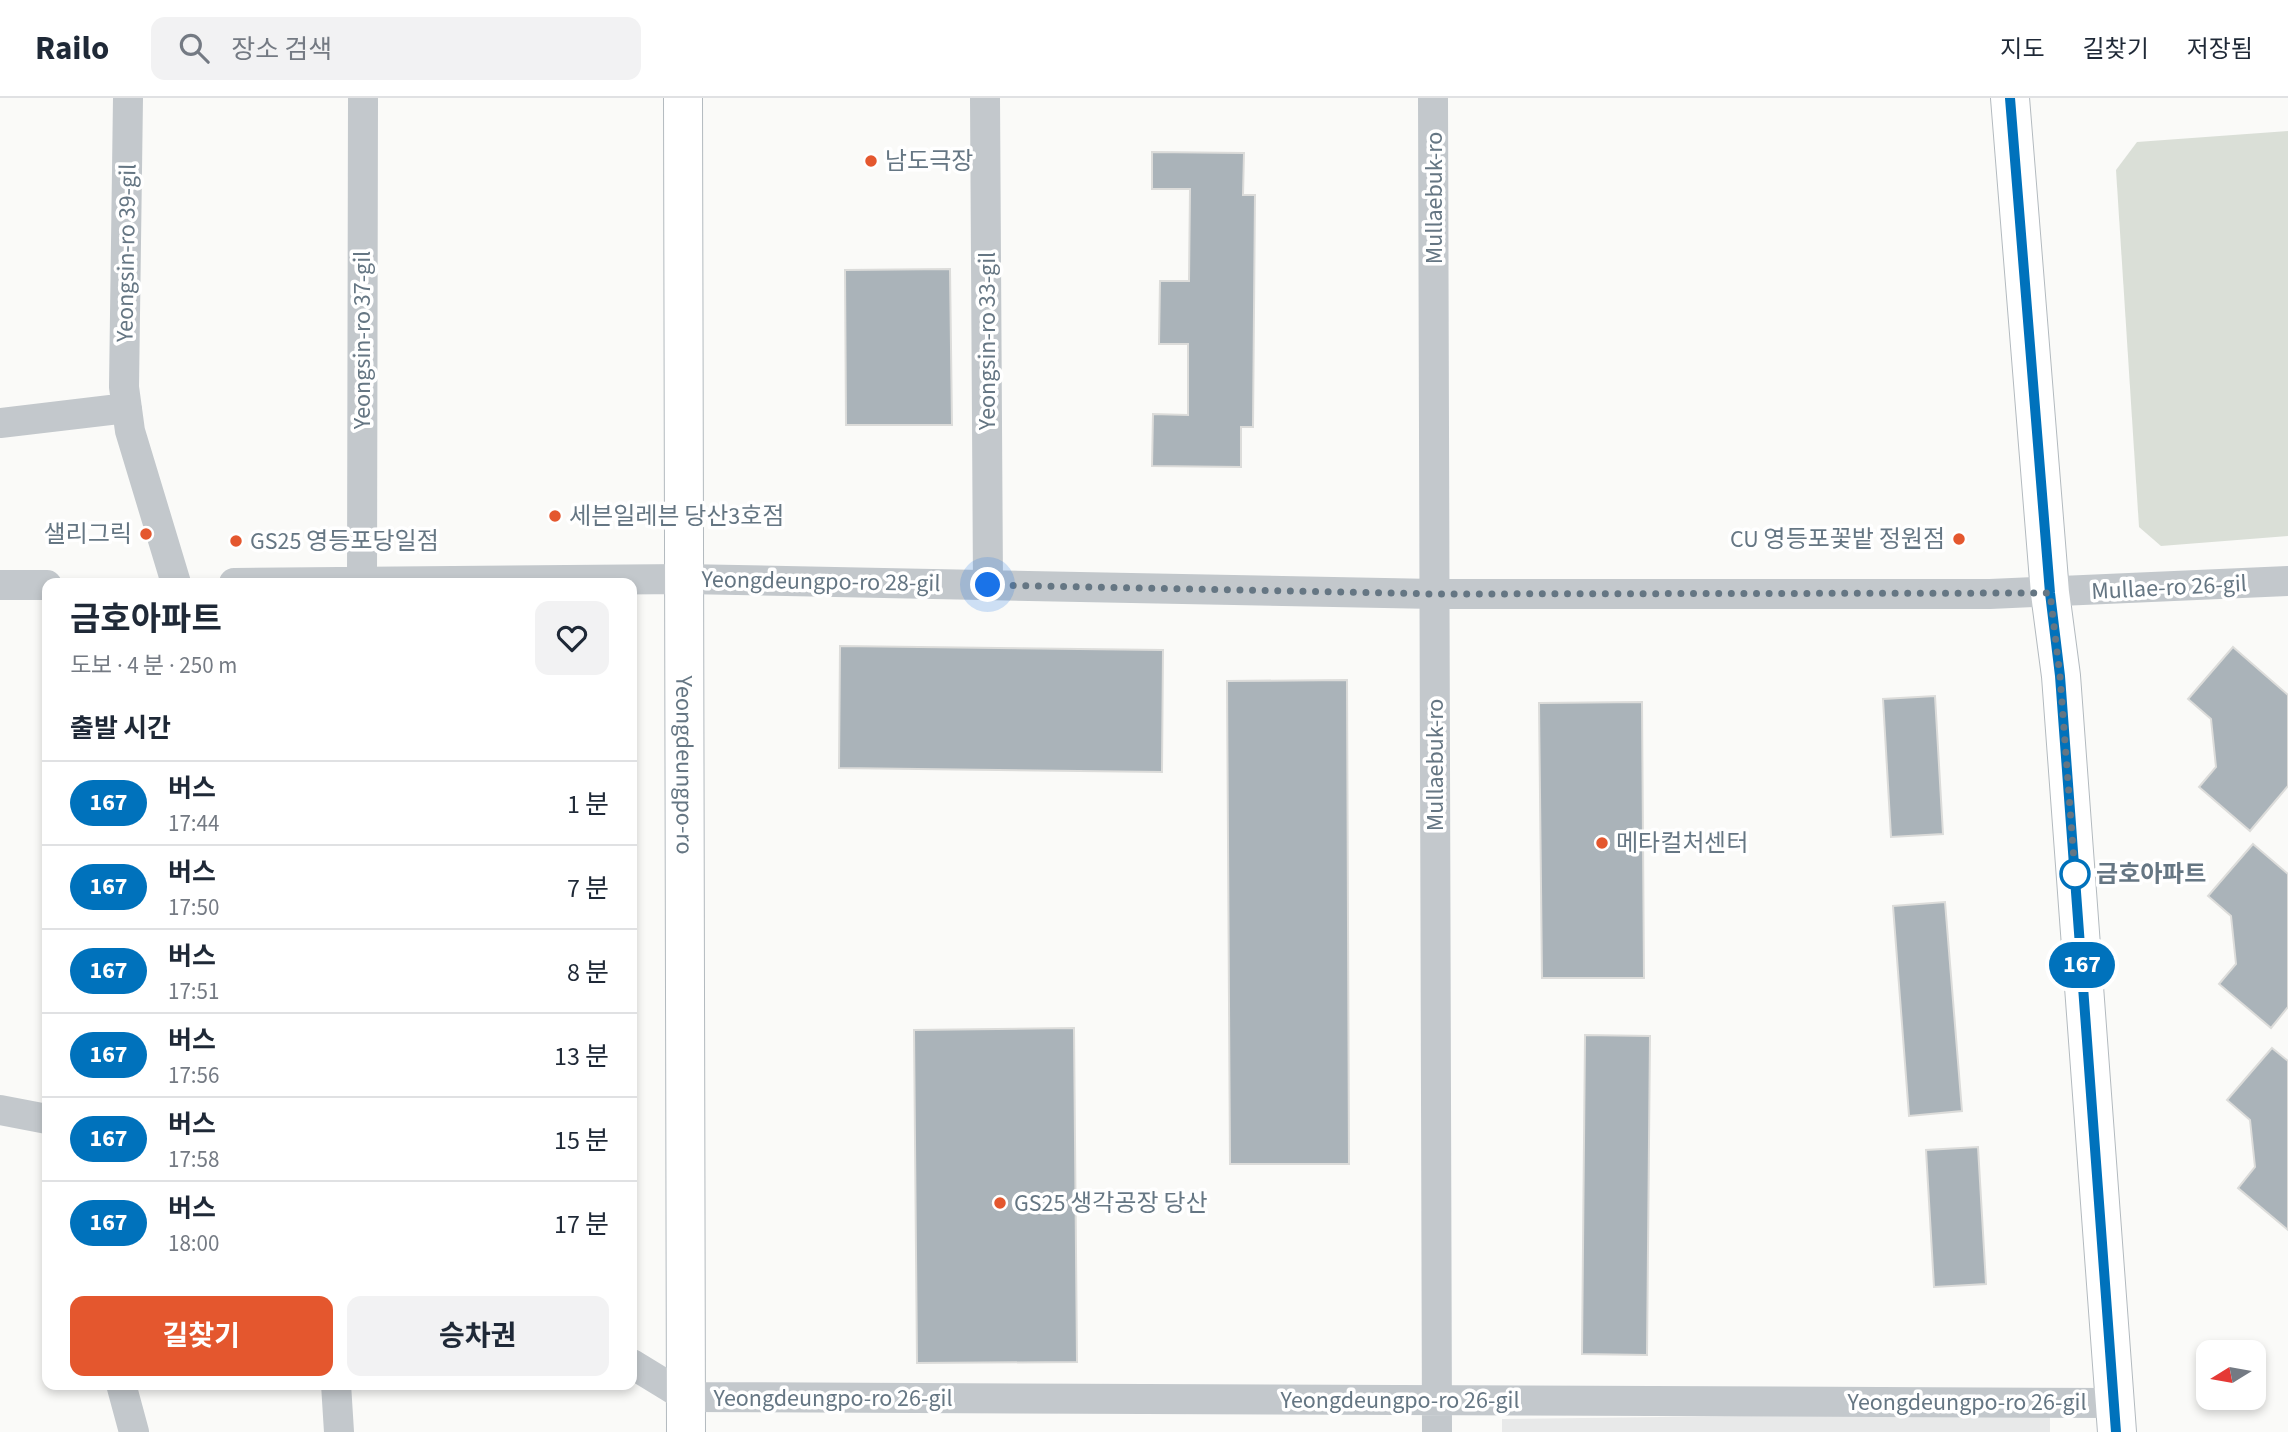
<!DOCTYPE html>
<html lang="ko">
<meta charset="utf-8">
<style>
:root{--surface:#fff;--page:#f2f2f3;--text:#1f2937;--muted:#747a83;--line:#e0e1e3;--accent:#e4572e}
body{margin:0;font-family:"Source Sans 3","Noto Sans KR",sans-serif;background:var(--page);color:var(--text);height:100vh;display:flex;flex-direction:column;font-size:26px;white-space:nowrap}
*{box-sizing:border-box;margin:0}
p{font-size:23px;color:var(--muted)}
.icon{flex:none;width:38px;height:38px;fill:none;stroke:currentColor;stroke-width:2;stroke-linecap:round;stroke-linejoin:round}
.map{position:relative;flex:1;overflow:hidden}
.drawer{position:absolute;left:42px;top:480px;width:595px;height:812px;display:flex;flex-direction:column;background:var(--surface);border-radius:14px;box-shadow:0 4px 10px #0003}
.drawer>*{flex:none}
.badge{padding:0 14px;border-radius:23px;font-size:24px;line-height:46px}
.needle{width:46px;rotate:259deg}
.buttons{position:absolute;left:2196px;top:1242px;display:grid;gap:14px}
.buttons a{display:grid;place-items:center;width:70px;height:70px;border-radius:14px;background:var(--surface);box-shadow:0 4px 10px #0003;font-size:35px}
.you{position:absolute;width:35px;height:35px;margin:-18px;border:5px solid #fff;border-radius:50%;background:#1a73e8;box-shadow:0 0 0 10px #1a73e833}
.map>.badge{position:absolute;translate:-50% -50%;box-shadow:0 0 0 4px #fff}
h2{padding:0 28px;font-size:26px;line-height:63px}
.round{display:grid;place-items:center;flex:none;width:74px;height:74px;border-radius:14px;background:var(--page)}
.overview{display:flex;align-items:center;justify-content:space-between;height:119px;padding:0 28px}
h1{font-size:33px;font-weight:700;line-height:52px}
.cta{display:flex;gap:14px;margin-top:auto;padding:14px 28px}
.cta a{flex:1;height:80px;border-radius:14px;background:var(--accent);color:#fff;font-size:28px;font-weight:700;line-height:80px;text-align:center}
.cta a+a{background:var(--page);color:var(--text)}
ul{padding:0;list-style:none}
li{display:flex;align-items:center;gap:21px;height:84px;padding:0 28px;border-top:2px solid var(--line)}
li div{flex:1}
li b{display:block;font-size:26px}
li em{font-style:normal}
li .badge{min-width:77px;font-weight:700;text-align:center}
header{display:flex;align-items:center;gap:42px;box-sizing:border-box;height:98px;padding:0 35px;background:var(--surface);border-bottom:2px solid var(--line)}
header strong{font-size:33px}
nav{display:flex;gap:38px;margin-inline-start:auto;font-size:24px}
.search{width:490px;height:63px;background:var(--page);display:flex;align-items:center;gap:18px;box-sizing:border-box;padding:0 24px;border-radius:14px;color:var(--muted);font-size:26px}
.map>svg:first-child{display:block}
.built{fill:#e8e9e9}
.green{fill:#dadfd7}
.building{fill:#aab3b9;stroke:#dcdcda;stroke-width:2}
.lines{fill:none;stroke-linecap:round;stroke-linejoin:round}
.secondary-casing{stroke:#b3babf;stroke-width:40}
.street{stroke:#c3c8cc;stroke-width:30}
.secondary{stroke:#fff;stroke-width:38}
.line-casing{stroke:#fff;stroke-width:16}
.line{stroke:#0072bc;stroke-width:10}
.walk{stroke:#657683;stroke-width:7;stroke-dasharray:0 12.6}
.poi-dot{fill:#e4572e;stroke:#fff;stroke-width:2.5}
.stop-dot{fill:#fff;stroke:#0072bc;stroke-width:3.5}
.labels{text-anchor:middle;stroke-width:7;stroke-linejoin:round;paint-order:stroke}
.poi-label{font-size:24px;fill:#657683;stroke:#fff;text-anchor:start}
.street-label{font-size:24px;fill:#657683;stroke:#fff}
.stop-label{font-size:24px;font-weight:bold;fill:#657683;stroke:#fff;text-anchor:start}
</style>
<header>
<strong>Railo</strong>
<div class="search"><svg class="icon" aria-label="search" viewBox="0 0 24 24"><circle cx="10" cy="10" r="6"/><path d="M15 15l6 6"/></svg>장소 검색</div>
<nav><a>지도</a><a>길찾기</a><a>저장됨</a></nav>
</header>
<div class="map">
<svg width="2288" height="1334" viewBox="0 0 2288 1334">
<rect width="100%" height="100%" fill="#fafaf8"/>
<path class="built" d="M2050,1314V1334H1502V1321Z"/>
<path class="green" d="M2288,33V438L2161,448L2139,429L2116,72L2137,44Z"/>
<path class="building" d="M1152,54L1244,55L1243,97H1255L1253,329H1241V369L1152,368L1153,316L1188,317V246H1159L1160,183H1189L1190,91H1152Z
M950,171L952,327H846L845,172Z
M840,548L1163,552L1162,674L839,670Z
M2233,549L2288,597V688L2250,733L2199,689L2216,669L2211,621L2188,601Z
M1347,582L1349,1066H1230L1227,583Z
M1935,598L1943,736L1891,739L1883,601Z
M1642,604L1644,880H1542L1539,605Z
M2253,746L2288,776V909L2271,930L2219,886L2236,866L2231,818L2208,798Z
M1945,804L1962,1013L1909,1018L1893,808Z
M1074,930L1077,1264L917,1265L914,932Z
M1585,937L1650,938L1647,1257L1582,1256Z
M2272,950L2288,963V1132L2238,1090L2255,1069L2250,1022L2227,1002Z
M1978,1049L1986,1186L1934,1189L1926,1052Z"/>
<g class="lines">
<g class="secondary-casing">
<g id="secondary">
<path id="s1" d="M683,0L686,1334"/>
<path d="M2010,0L2050,495L2061,578L2117,1334"/>
</g>
</g>
<path class="street" d="M128,0L124,289L130,333L176,485
M985,0L988,487
M1433,0L1437,1334
M0,325L127,310
M234,485L684,481L1435,496H1990L2288,483
M362,485L363,0
M0,487H47
M0,1012L47,1021
M632,1266L686,1299L2114,1305
M121,1286L134,1334
M336,1286L339,1334"/>
<use href="#secondary" class="secondary"/>
</g>
<g class="lines">
<g class="line-casing">
<path id="line" d="M2010,0L2050,495L2060,578L2116,1334"/>
</g>
<use href="#line" class="line"/>
<path class="walk" d="M988,487L1435,496L2050,495L2060,578L2075,776"/>
</g>
<g class="poi-dot">
<circle cx="871" cy="63" r="7"/>
<circle cx="555" cy="418" r="7"/>
<circle cx="146" cy="436" r="7"/>
<circle cx="1959" cy="441" r="7"/>
<circle cx="236" cy="443" r="7"/>
<circle cx="1602" cy="745" r="7"/>
<circle cx="1000" cy="1105" r="7"/>
</g>
<circle class="stop-dot" cx="2075" cy="776" r="14"/>
<g class="labels">
<g class="poi-label">
<text x="885" y="71">남도극장</text>
<text x="569" y="426">세븐일레븐 당산3호점</text>
<text x="132" y="444" text-anchor="end">샐리그릭</text>
<text x="1945" y="449" text-anchor="end">CU 영등포꽃밭 정원점</text>
<text x="250" y="451">GS25 영등포당일점</text>
<text x="1616" y="753">메타컬처센터</text>
<text x="1014" y="1113">GS25 생각공장 당산</text>
</g>
<g class="street-label">
<text transform="translate(1434 100) rotate(-90)" y="8">Mullaebuk-ro</text>
<text transform="translate(126 155) rotate(-89)" y="8">Yeongsin-ro 39-gil</text>
<text transform="translate(362 242) rotate(-90)" y="8">Yeongsin-ro 37-gil</text>
<text transform="translate(987 243) rotate(-90)" y="8">Yeongsin-ro 33-gil</text>
<text transform="translate(821 483) rotate(1)" y="8">Yeongdeungpo-ro 28-gil</text>
<text transform="translate(2169 489) rotate(-3)" y="8">Mullae-ro 26-gil</text>
<text dy="8" stroke="none"><textPath href="#s1" startOffset="667">Yeongdeungpo-ro</textPath></text>
<text transform="translate(1435 667) rotate(-90)" y="8">Mullaebuk-ro</text>
<text x="833" y="1308">Yeongdeungpo-ro 26-gil</text>
<text x="1400" y="1310">Yeongdeungpo-ro 26-gil</text>
<text x="1967" y="1312">Yeongdeungpo-ro 26-gil</text>
</g>
<g class="stop-label">
<text x="2096" y="784">금호아파트</text>
</g>
</g>
</svg>
<div class="buttons">
<a><svg class="needle" viewBox="-14 -14 28 28"><path d="M0-13l5 13h-10z" fill="#e53935"/><path d="M0 13l5-13h-10z" fill="#747a83"/></svg></a>
</div>
<div class="you" style="left:988px;top:487px"></div>
<b class="badge" style="left:2082px;top:867px;background:#0072bc;color:#fff">167</b>
<section class="drawer">
<div class="overview"><div><h1>금호아파트</h1><p>도보 · 4 분 · 250 m</p></div><a class="round"><svg class="icon" aria-label="heart" viewBox="0 0 24 24"><path d="M12 20l-8-8c-3-5 5-10 8-4 3-6 11-1 8 4z"/></svg></a></div>
<h2>출발 시간</h2>
<ul>
<li><span class="badge" style="background:#0072bc;color:#fff">167</span><div><b>버스</b><p>17:44</p></div><em>1 분</em></li>
<li><span class="badge" style="background:#0072bc;color:#fff">167</span><div><b>버스</b><p>17:50</p></div><em>7 분</em></li>
<li><span class="badge" style="background:#0072bc;color:#fff">167</span><div><b>버스</b><p>17:51</p></div><em>8 분</em></li>
<li><span class="badge" style="background:#0072bc;color:#fff">167</span><div><b>버스</b><p>17:56</p></div><em>13 분</em></li>
<li><span class="badge" style="background:#0072bc;color:#fff">167</span><div><b>버스</b><p>17:58</p></div><em>15 분</em></li>
<li><span class="badge" style="background:#0072bc;color:#fff">167</span><div><b>버스</b><p>18:00</p></div><em>17 분</em></li>
</ul>
<div class="cta"><a>길찾기</a><a>승차권</a></div>
</section>
</div>
